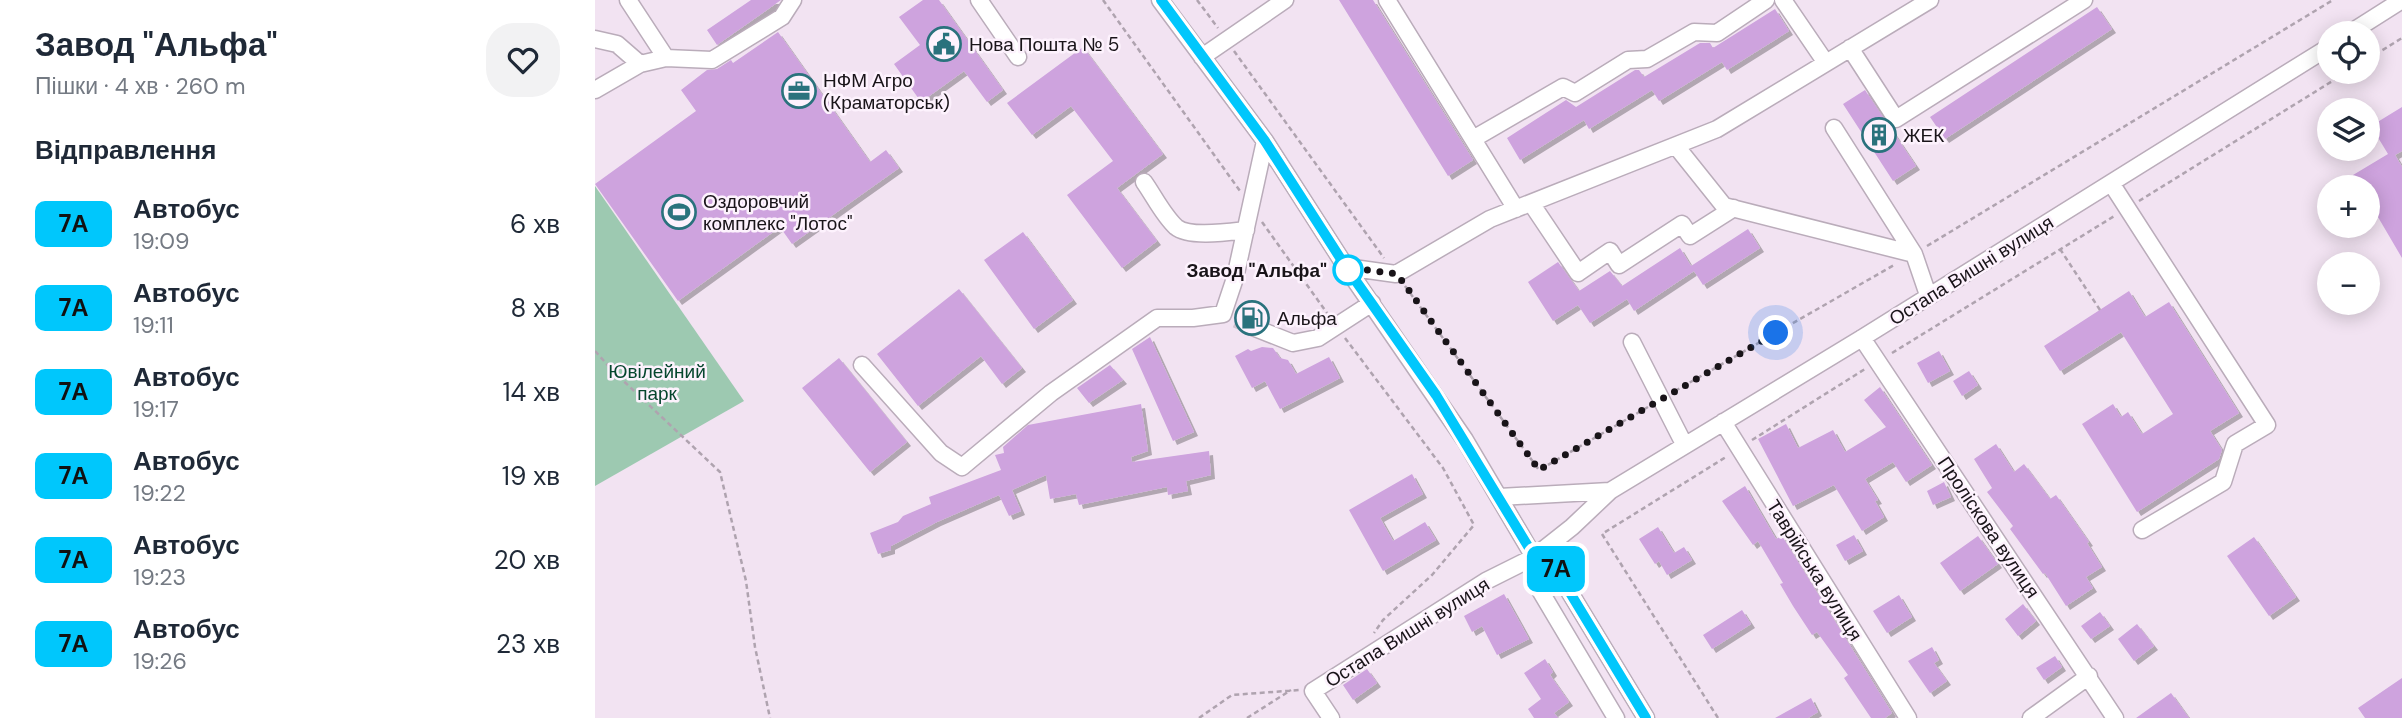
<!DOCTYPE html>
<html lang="uk">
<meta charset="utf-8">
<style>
:root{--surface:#fff;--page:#f2f2f3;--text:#1f2937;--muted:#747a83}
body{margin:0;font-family:"DM Sans",sans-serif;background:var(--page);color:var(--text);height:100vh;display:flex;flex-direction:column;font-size:26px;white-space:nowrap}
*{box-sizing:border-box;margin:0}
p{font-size:23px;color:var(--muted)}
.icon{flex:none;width:38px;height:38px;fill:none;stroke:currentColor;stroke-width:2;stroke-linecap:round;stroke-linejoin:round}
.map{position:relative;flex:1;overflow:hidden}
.side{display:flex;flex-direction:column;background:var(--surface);width:595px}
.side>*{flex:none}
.badge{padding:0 14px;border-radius:10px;font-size:24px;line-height:46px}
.fabs{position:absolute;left:1722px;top:21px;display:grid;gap:14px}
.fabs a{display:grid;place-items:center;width:63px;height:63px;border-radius:50%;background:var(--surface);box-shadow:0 4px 18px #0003;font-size:35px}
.you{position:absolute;width:35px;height:35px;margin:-18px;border:5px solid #fff;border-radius:50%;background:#1a73e8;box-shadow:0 0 0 10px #1a73e833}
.map>.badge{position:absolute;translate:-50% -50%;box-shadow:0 0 0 4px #fff}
h2{padding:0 35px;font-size:26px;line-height:63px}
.round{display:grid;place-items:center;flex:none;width:74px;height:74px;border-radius:28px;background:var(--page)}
.head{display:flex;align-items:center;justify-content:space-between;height:119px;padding:0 35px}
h1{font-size:33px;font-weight:600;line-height:52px}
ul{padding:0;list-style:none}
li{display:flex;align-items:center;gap:21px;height:84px;padding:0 35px}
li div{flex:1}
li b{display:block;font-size:26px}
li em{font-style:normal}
li .badge{min-width:77px;font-weight:700;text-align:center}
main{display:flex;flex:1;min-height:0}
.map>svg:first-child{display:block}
.green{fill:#9dc9b1}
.building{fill:#cea3de;filter:url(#shadow)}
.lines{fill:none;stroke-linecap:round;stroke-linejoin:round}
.minor-tunnel{stroke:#d1c4d1;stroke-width:16;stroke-dasharray:16 8;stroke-linecap:butt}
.minor-casing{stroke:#baacba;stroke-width:19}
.path{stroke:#afa3af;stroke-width:2.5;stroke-dasharray:5 3.5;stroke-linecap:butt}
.minor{stroke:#fff;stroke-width:16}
.line-casing{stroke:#fff;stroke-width:16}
.line{stroke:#00c7fc;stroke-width:10}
.walk{stroke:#191419;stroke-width:7;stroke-dasharray:0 12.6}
.stop-dot{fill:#fff;stroke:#00c7fc;stroke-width:3.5}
.labels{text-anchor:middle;stroke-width:5;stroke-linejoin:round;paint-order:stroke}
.poi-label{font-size:19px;fill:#191419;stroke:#fdf2fd;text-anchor:start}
.stop-label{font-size:19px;font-weight:bold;fill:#191419;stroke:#fdf2fd;text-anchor:end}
.street-label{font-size:19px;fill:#191419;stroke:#fdf2fd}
.park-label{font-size:19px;fill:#06462e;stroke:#fdf2fd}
</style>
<main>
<section class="side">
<div class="head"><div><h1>Завод &quot;Альфа&quot;</h1><p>Пішки · 4 хв · 260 m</p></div><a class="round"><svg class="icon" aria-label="heart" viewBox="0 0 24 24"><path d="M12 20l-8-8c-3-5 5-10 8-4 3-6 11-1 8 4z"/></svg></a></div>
<h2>Відправлення</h2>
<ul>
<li><span class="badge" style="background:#00c7fc;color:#111">7А</span><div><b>Автобус</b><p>19:09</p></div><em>6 хв</em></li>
<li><span class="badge" style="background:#00c7fc;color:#111">7А</span><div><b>Автобус</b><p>19:11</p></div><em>8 хв</em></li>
<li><span class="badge" style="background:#00c7fc;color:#111">7А</span><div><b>Автобус</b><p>19:17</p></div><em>14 хв</em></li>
<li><span class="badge" style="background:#00c7fc;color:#111">7А</span><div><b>Автобус</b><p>19:22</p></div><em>19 хв</em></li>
<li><span class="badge" style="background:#00c7fc;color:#111">7А</span><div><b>Автобус</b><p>19:23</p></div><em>20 хв</em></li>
<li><span class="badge" style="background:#00c7fc;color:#111">7А</span><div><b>Автобус</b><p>19:26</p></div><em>23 хв</em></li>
</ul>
</section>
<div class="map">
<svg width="1807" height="718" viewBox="0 0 1807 718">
<defs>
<filter id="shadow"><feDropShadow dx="4" dy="4" stdDeviation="0" flood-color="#0004"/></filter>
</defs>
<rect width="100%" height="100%" fill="#f2e3f2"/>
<path class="green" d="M0,186L149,401L0,486Z"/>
<path class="building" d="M156,0H186L122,45L112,30Z
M328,0H344L408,90L392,102L369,71L326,102L299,64L325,45L304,17Z
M744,0H778L878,160L853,176Z
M1502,7L1517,29L1350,139L1335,117Z
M1180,9L1194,31L1132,70L1127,62L1064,101L1057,90L994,129L989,120L925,160L912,138L971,100L981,107L1040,70H1044L1049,77L1105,43H1115L1118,48Z
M183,32L275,162L291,150L304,168L197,244L185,227L83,301L0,184L101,111L86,90L112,70L122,69L136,60L138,63Z
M488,47L568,154L522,188L562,241L527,268L472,195L518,161L476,106L437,135L412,103Z
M1270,90L1321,166L1298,181L1248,104Z
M1807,107V151L1800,155L1807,167V258L1773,200V187H1765L1758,175L1793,154L1776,126Z
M1153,229L1165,248L1108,285L1099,271L1039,311L1032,299L995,323L983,305L958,321L933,282L963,262L984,291L1015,271L1027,286L1085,248L1096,266Z
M428,232L478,300L439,329L389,260Z
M364,289L427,368L407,384L386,356L323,406L282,354Z
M1534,291L1550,317L1574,302L1644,413L1615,431L1627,450L1624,459L1542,512L1487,424L1518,404L1526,417L1533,412L1547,434L1578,414L1526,332L1465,371L1449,346Z
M555,337L599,432L578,441L537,349Z
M667,347L678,348L685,358L693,360L701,374L734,357L745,378L685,409L670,381L657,388L640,356L653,349L656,351Z
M1344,351L1355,371L1333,383L1322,363Z
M244,358L312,442L275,472L207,388Z
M515,365L528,380L494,403L482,388Z
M1374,371L1383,385L1367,396L1358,381Z
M1285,387L1337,465L1311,482L1298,462L1270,479L1283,500L1280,501L1289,517L1267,531L1239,485L1198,506L1163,439L1191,424L1203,448L1238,430L1250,452L1291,427L1269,400Z
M546,404L553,451L536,457L537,462L614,451L616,475L591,481L593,491L573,495L572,487L484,505L481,494L455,499L451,475L417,490L426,511L414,516L404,495L342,522L296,546V550L283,554L275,533L303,522L308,516L336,504L334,497L406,470L400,455L409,453L408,447L433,425Z
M1401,444L1419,472L1429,464L1455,499L1461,495L1494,542L1492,543L1507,567L1491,577L1498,588L1471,606L1450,573L1448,574L1415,529L1418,526L1392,492L1397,488L1379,459Z
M817,474L828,494L785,518L798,541L830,522L841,540L788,571L754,510Z
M1349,482L1356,497L1338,505L1332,491Z
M1150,486L1181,539L1187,536L1297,713L1290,718H1276L1249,678L1253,675L1222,632L1217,635L1198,606L1185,584L1188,583L1163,541L1158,545L1127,501Z
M1063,527L1079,553L1089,547L1097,560L1072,575L1064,561L1060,564L1044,539Z
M1259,535L1268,551L1250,561L1241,545Z
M1383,536L1403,564L1365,591L1345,563Z
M1659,537L1701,597L1674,616L1632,556Z
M909,594L934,639L902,655L887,626L877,632L869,616Z
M1304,595L1317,617L1292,633L1278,611Z
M1428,604L1441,621L1423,636L1410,619Z
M1147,610L1156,624L1117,649L1108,635Z
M1505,612L1515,626L1496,639L1486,626Z
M1542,624L1559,646L1539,661L1523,639Z
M1337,647L1344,660L1339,663L1352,681L1335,693L1313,661Z
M1460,656L1467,667L1449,680L1441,668Z
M950,659L958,672L955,675L974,702L959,713L963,718H939L933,709L946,699L929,673Z
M772,669L782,683L758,700L748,685Z
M1807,678V718H1770L1763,708Z
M1576,693L1594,718H1541Z
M1216,698L1223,712L1213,718H1180Z"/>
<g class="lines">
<path class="minor-tunnel" d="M641,320L655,326"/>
<g class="minor-casing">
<path id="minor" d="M33,0L71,58
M384,0L423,57
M565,0L670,141L751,267L870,440L939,557L940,582L1021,718
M792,0L921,209
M1188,0L1231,63
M1755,33L1807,0
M0,39L22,44L45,64
M1255,48L1301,119L1489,0
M607,57L690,0
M0,90L45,64L71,58L117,60L187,17L198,0
M1239,128L1319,254L1333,295
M878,139L968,87L980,93L1033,60L1052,59L1099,32L1122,33L1171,0
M1081,146L1129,206L1319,254
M549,182C559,196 568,215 581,227C594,238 634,232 651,230
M1516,183L1672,425L1640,444L1628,482L1547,530
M936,203L983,273L1015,251L1024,265L1087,224L1095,236L1139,208
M751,267L801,274L895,219L1122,129L1335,0
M655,326L698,343L723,338L777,303
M1267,338L1520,718
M1037,342L1089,444
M267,365L346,453L367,467L456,393L562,318H598L628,314L640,278L670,141
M1128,422L1313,718
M904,497L1015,491
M939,557L960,568L1051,718
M736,718L718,691L891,581L939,557L977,527L1015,491L1267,338L1734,47
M1436,718L1494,676"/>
</g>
<path class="path" d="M508,0L645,191
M602,0L623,28
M639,51L789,258
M1773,59L1807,38
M1544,201L1752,72
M667,222L732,313
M1332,246L1738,0
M1465,249L1505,310
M810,286L944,470L1053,407
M750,338L848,468L879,525L837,575L788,620L779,633
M0,351L19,372L125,472L151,581L160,647L175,718
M1297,353L1521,215
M1080,391L1299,265
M1157,440L1270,369
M604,718L637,695L705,690
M652,718L696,690
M1123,718L1007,534L1131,457"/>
<use href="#minor" class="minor"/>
</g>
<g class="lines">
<g class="line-casing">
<path id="line" d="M566,0L670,141L751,267L841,395L939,556L960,568L1051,718"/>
</g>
<use href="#line" class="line"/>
<path class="walk" d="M753,270L751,267L802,274L944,470L1181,333"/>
</g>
<defs>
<g id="civic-ring" transform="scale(1.75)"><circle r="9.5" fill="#fdf2fd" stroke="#2a727d" stroke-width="1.5"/><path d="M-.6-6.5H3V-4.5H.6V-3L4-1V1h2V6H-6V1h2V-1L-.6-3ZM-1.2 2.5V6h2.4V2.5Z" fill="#2a727d"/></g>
<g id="office-ring" transform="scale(1.75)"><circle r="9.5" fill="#fdf2fd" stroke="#2a727d" stroke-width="1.5"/><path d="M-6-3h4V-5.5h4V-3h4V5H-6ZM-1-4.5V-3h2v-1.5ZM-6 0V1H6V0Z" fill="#2a727d"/></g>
<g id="building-ring" transform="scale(1.75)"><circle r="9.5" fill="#fdf2fd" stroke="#2a727d" stroke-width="1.5"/><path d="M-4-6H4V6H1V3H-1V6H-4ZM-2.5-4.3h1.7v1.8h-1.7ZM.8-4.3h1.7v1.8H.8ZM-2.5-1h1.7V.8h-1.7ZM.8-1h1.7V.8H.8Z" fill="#2a727d"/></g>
<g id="stadium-ring" transform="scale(1.75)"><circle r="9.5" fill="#fdf2fd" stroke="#2a727d" stroke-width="1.5"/><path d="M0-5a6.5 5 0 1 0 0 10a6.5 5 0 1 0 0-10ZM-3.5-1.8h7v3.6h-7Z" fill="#2a727d"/></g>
<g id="fuel-ring" transform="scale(1.75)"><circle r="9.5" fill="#fdf2fd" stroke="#2a727d" stroke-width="1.5"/><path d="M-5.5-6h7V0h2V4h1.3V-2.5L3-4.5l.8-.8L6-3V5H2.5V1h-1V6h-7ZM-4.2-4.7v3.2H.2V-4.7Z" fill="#2a727d"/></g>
</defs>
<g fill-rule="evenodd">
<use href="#civic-ring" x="349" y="44"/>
<use href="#office-ring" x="204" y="91"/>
<use href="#building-ring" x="1284" y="135"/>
<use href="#stadium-ring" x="84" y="212"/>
<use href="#fuel-ring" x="657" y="318"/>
</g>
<circle class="stop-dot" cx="753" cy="270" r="14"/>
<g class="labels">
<g class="poi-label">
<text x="374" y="51">Нова Пошта № 5</text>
<text x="228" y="87">НФМ Агро<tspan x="228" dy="22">(Краматорськ)</tspan></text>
<text x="1308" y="142">ЖЕК</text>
<text x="108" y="208">Оздоровчий<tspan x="108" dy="22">комплекс "Лотос"</tspan></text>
<text x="682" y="325">Альфа</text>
</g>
<g class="stop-label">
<text x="732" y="277">Завод "Альфа"</text>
</g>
<g class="street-label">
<text transform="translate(1376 270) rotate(-32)" y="7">Остапа Вишні вулиця</text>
<text transform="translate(1394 527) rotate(56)" y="7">Проліскова вулиця</text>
<text transform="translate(1220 570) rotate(58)" y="7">Таврійська вулиця</text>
<text transform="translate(812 632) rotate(-32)" y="7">Остапа Вишні вулиця</text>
</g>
<g class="park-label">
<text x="62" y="378">Ювілейний<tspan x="62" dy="22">парк</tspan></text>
</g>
</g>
</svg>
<div class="fabs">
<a><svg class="icon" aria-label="locate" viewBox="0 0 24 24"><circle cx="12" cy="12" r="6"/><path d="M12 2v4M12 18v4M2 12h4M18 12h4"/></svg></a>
<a><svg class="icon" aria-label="layers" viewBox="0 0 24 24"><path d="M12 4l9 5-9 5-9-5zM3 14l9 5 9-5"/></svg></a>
<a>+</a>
<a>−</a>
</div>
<div class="you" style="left:1181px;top:333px"></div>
<b class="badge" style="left:961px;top:569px;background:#00c7fc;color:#111">7А</b>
</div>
</main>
